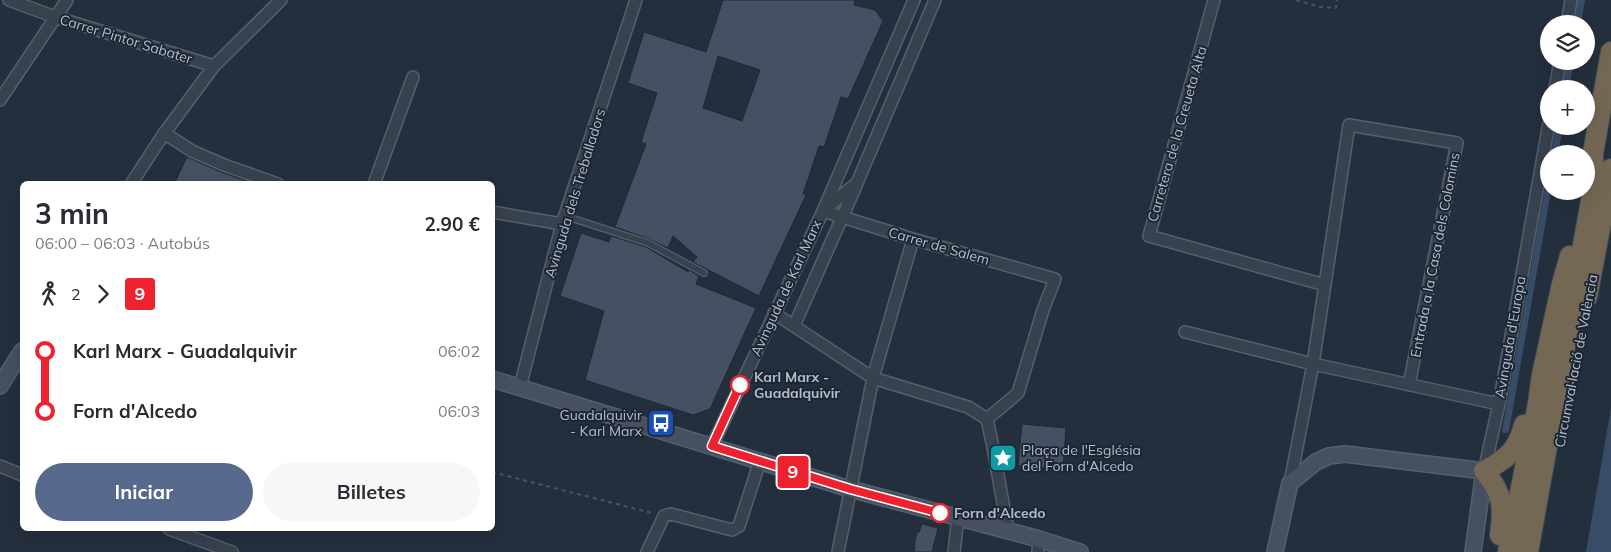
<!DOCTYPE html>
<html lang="es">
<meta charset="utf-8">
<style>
:root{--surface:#fff;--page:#f7f7f7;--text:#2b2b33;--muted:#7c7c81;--accent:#56698c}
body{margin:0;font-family:Mulish,sans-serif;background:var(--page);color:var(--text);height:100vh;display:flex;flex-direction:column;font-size:19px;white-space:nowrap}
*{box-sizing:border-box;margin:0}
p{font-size:16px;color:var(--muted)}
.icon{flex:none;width:28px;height:28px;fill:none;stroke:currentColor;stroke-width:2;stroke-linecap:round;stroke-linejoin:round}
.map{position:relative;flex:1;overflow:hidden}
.panel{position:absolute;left:20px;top:181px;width:475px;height:350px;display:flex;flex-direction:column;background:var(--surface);border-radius:8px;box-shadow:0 5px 20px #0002}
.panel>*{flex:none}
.badge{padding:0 10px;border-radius:4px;font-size:18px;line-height:32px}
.controls{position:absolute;left:1540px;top:15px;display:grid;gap:10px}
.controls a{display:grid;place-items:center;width:55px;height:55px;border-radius:50%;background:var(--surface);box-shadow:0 5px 20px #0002;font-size:25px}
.map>.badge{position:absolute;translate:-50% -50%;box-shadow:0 0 0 2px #fff}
.legs{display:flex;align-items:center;gap:8px;height:55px;padding:0 15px;font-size:16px}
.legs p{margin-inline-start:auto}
.headline{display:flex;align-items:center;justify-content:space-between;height:85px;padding:0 15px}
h1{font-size:28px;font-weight:700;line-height:38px}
.button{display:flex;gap:10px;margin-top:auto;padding:10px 15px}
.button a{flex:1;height:58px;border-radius:30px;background:var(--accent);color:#fff;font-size:20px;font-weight:700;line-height:58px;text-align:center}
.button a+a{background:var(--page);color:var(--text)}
ul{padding:0 15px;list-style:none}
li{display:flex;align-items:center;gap:18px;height:60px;font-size:19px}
li i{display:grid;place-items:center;width:8px;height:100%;margin:0 6px;background:currentColor}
li i::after{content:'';width:12px;height:12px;margin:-6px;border:4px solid;border-radius:50%;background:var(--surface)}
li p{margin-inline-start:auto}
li:first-child i{background:linear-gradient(#0000 50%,currentColor 0)}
li:last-child i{background:linear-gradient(currentColor 50%,#0000 0)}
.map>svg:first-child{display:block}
.water{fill:#394c67}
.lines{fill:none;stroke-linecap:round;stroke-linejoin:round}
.stream{stroke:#394c67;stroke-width:4}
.building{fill:#455162;stroke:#1f2835;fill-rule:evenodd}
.lane-casing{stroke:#565f6c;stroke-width:8}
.street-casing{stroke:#565f6c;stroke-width:14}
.secondary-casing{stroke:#565f6c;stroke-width:18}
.highway-casing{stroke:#434c59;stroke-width:22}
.path{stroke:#44595c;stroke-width:2;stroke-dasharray:4 4;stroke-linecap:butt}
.lane{stroke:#38414e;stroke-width:5.5}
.street{stroke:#38414e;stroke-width:11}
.secondary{stroke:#465061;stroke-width:15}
.highway{stroke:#746855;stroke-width:20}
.line-1-casing{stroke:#fff;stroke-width:11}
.line-1{stroke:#ed222e;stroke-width:8}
.stop-1-dot{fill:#fff;stroke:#ed222e;stroke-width:2.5}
.labels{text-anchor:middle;stroke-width:4;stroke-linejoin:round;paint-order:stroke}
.street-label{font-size:14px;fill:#b4bcc9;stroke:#1d2633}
.stop-label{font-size:14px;font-weight:bold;fill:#b4bcc9;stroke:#1d2633;text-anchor:start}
.poi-label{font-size:14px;fill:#b4bcc9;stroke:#1d2633;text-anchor:end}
</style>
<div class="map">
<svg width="1611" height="552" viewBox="0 0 1611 552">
<rect width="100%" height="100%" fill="#242f3e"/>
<path class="water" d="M1611,408V552H1586Z"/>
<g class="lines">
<path class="stream" d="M1576,24L1580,0
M1579,24L1583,0
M1564,89L1569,61
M1567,89L1572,61
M1553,154L1558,126
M1556,154L1561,126
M1504,431L1549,176
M1507,431L1549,191"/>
</g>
<path class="building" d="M723,0H855L854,5L875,10L883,21L848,99L841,97L824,147L819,146L803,194L806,195L759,296L693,262L697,257L673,236L668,248L649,239L615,227L646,144L641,142L657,93L628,83L644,32L706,52ZM718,56L760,70L742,121L703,108Z
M187,157L221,172L255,184H174Z
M581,233L609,242L611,236L646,247L688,272L689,270L699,276L696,284L756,308L710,409L693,415L585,380L604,311L560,296Z
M1022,424L1066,428L1063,469L1018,466Z
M922,524L938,528L932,552H914L915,547L914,546L917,532H919Z"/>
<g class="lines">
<g class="lane-casing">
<path id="lane" d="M565,216L648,243L704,273"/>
</g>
<g class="street-casing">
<path id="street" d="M9,0L55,17L214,66
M1214,0L1149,236L1325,285
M1567,24L1571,0
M1555,89L1560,61
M0,100L67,0
M164,133L192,151L224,165L278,184
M131,184L163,135L214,66L281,0
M374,184L413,77
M824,210L857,183L935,0
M823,211L913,239L1055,279L1043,310L1018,393L987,419
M492,212L562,224
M774,313L873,378L968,407L987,419L993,447L1008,531
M794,326L856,186
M1185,332L1313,364L1290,483
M1409,385L1457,143L1349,125L1313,364L1499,404
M520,387L562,224L636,0
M712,446L823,211L914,0
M0,466L22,475
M1484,471L1499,404L1549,123
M169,529L232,552
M647,552L664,516L671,514L732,530L739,526L760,461
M838,552L873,378L913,239
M954,552L958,517
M1038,552L1039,539"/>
</g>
<g class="secondary-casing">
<path id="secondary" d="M492,379L850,489L1039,539L1080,552
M0,386L22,351
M1275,552L1290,483L1316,462L1329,456L1345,454L1484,471L1473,552"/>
</g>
<g class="highway-casing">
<path id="highway" d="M1589,166L1593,153L1611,52
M1587,297L1611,169
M1500,535C1504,508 1503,493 1484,471C1507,459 1518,450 1524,425
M1508,552L1538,404L1542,375L1562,284L1570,256
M1528,552L1594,184L1593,153"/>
</g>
<path class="path" d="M1296,0L1320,7L1336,8L1337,0
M492,472L652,513"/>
<use href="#lane" class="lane"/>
<use href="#street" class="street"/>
<use href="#secondary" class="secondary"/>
<use href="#highway" class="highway"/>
</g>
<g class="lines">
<g class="line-1-casing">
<path id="line-1" d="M740,385L712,446L850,489L940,513"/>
</g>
<use href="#line-1" class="line-1"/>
</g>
<defs>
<g id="bus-square" transform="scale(1.4375)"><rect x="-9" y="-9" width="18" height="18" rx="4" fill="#1a4fb4" stroke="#1d2633"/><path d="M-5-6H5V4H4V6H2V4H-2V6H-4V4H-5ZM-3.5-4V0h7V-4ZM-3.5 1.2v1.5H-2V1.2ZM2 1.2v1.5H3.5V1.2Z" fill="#fff"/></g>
<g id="sight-square" transform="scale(1.4375)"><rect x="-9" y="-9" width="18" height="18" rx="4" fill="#0f9aa8" stroke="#1d2633"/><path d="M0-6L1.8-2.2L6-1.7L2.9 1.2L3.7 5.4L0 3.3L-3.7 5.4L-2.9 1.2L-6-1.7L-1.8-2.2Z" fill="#fff"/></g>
</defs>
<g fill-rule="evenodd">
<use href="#bus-square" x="661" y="423"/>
<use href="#sight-square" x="1003" y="458"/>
</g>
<g class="stop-1-dot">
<circle cx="740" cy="385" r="9"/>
<circle cx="940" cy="513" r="9"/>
</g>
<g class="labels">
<g class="street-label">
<text transform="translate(126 39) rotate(17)" y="5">Carrer Pintor Sabater</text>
<text transform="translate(1177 134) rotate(-74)" y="5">Carretera de la Creueta Alta</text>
<text transform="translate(575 193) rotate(-73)" y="5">Avinguda dels Treballadors</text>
<text transform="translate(939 246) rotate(16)" y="5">Carrer de Salem</text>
<text transform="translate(1435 255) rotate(-79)" y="5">Entrada a la Casa dels Colomins</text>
<text transform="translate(786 288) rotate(-65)" y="5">Avinguda de Karl Marx</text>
<text transform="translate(1510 337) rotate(-80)" y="5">Avinguda d'Europa</text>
<text transform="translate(1576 361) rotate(-79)" y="5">Circumval·lació de València</text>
</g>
<g class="stop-label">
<text x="754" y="382">Karl Marx -<tspan x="754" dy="16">Guadalquivir</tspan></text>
<text x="954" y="518">Forn d'Alcedo</text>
</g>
<g class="poi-label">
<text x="642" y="420">Guadalquivir<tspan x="642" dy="16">- Karl Marx</tspan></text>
<text x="1022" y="455" text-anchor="start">Plaça de l'Església<tspan x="1022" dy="16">del Forn d'Alcedo</tspan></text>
</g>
</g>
</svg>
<div class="controls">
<a><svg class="icon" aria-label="layers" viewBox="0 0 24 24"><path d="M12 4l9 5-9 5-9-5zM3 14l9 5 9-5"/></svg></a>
<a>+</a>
<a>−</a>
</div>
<b class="badge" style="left:793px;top:472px;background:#ed222e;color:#fff">9</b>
<section class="panel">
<div class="headline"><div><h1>3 min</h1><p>06:00 – 06:03 · Autobús</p></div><b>2.90 €</b></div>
<div class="legs"><svg class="icon" aria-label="walk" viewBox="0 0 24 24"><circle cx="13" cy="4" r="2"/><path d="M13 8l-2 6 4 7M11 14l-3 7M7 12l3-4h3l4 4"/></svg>2<svg class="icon" aria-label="forward" viewBox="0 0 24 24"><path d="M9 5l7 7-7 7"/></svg><b class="badge" style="background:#ed222e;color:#fff">9</b></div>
<ul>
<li><i style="color:#ed222e"></i><b>Karl Marx - Guadalquivir</b><p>06:02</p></li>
<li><i style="color:#ed222e"></i><b>Forn d'Alcedo</b><p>06:03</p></li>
</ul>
<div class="button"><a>Iniciar</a><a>Billetes</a></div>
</section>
</div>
